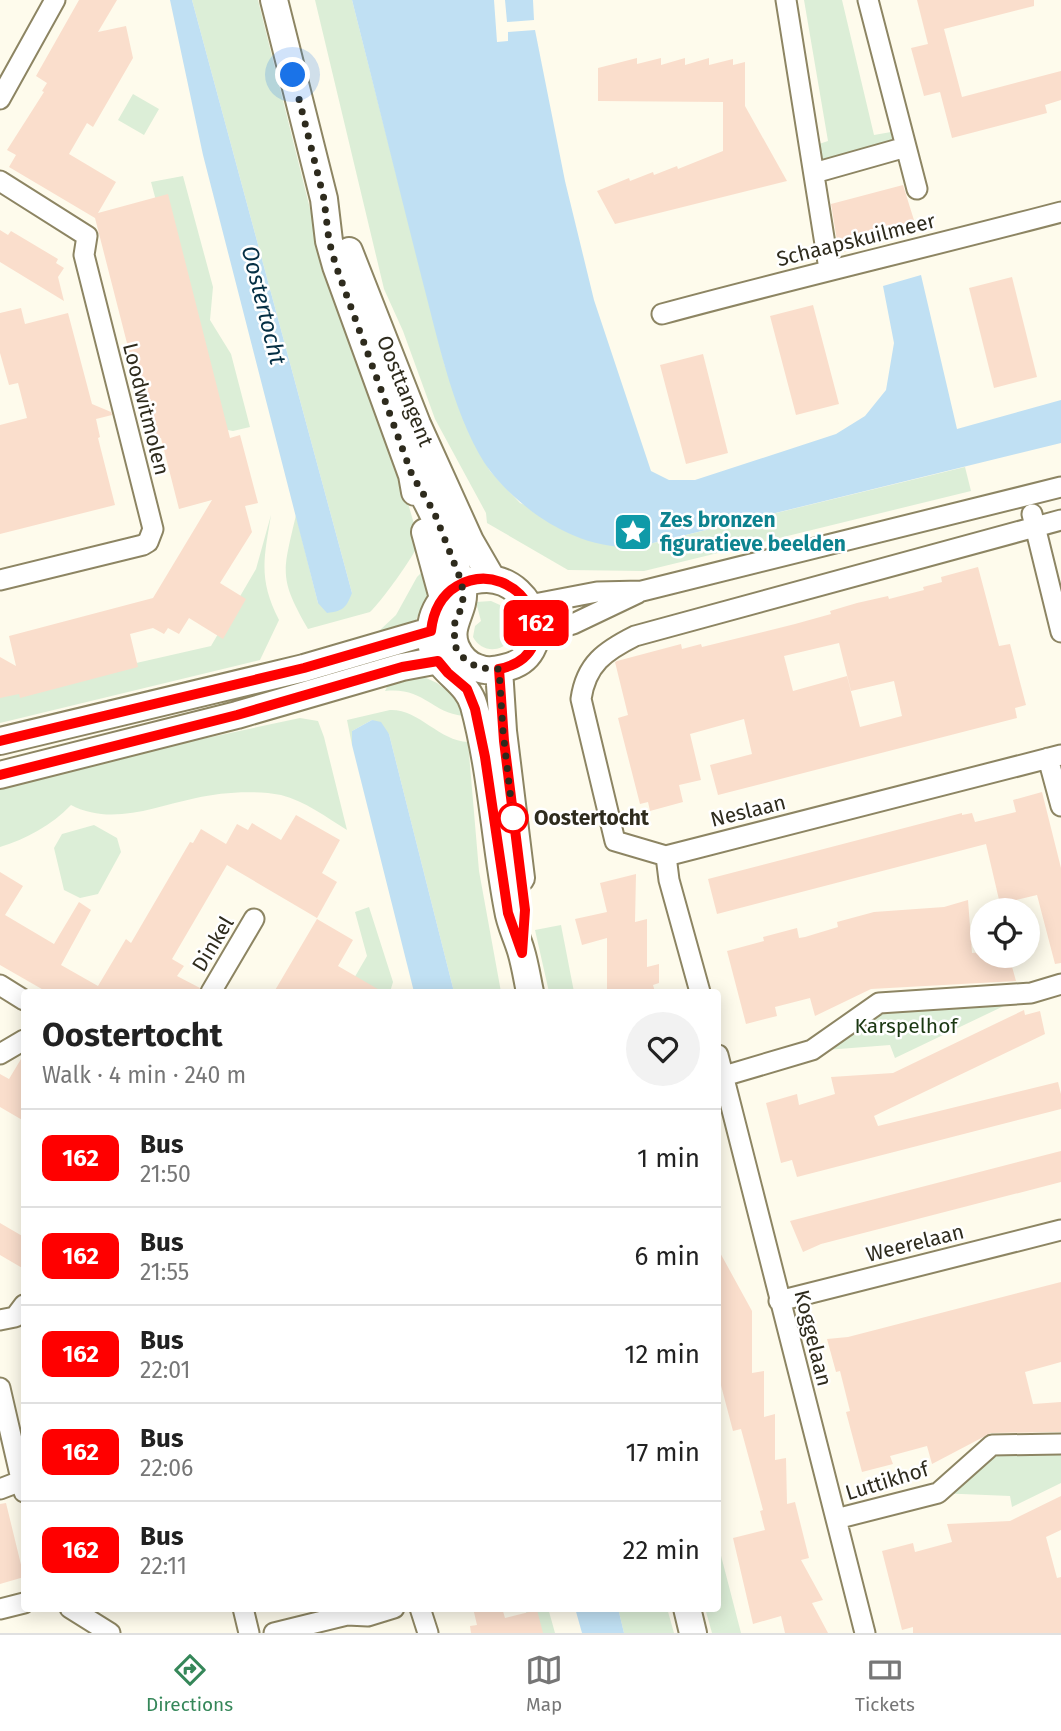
<!DOCTYPE html>
<meta charset="utf-8">
<style>
:root{--surface:#fff;--page:#f2f2f2;--text:#222;--muted:#767676;--line:#e0e0e0;--accent:#358759}
body{margin:0;font-family:"Fira Sans",sans-serif;background:var(--page);color:var(--text);height:100vh;display:flex;flex-direction:column;font-size:26px;white-space:nowrap}
*{box-sizing:border-box;margin:0}
p{font-size:23px;color:var(--muted)}
.icon{flex:none;width:38px;height:38px;fill:none;stroke:currentColor;stroke-width:2;stroke-linecap:round;stroke-linejoin:round}
.map{position:relative;flex:1;overflow:hidden}
.sheet{position:absolute;left:21px;top:989px;width:700px;height:623px;display:flex;flex-direction:column;background:var(--surface);border-radius:7px;box-shadow:0 4px 18px #0003}
.sheet>*{flex:none}
.badge{padding:0 14px;border-radius:10px;font-size:24px;line-height:46px}
.tools{position:absolute;left:970px;top:898px;display:grid;gap:14px}
.tools a{display:grid;place-items:center;width:70px;height:70px;border-radius:50%;background:var(--surface);box-shadow:0 4px 18px #0003;font-size:35px}
.you{position:absolute;width:35px;height:35px;margin:-18px;border:5px solid #fff;border-radius:50%;background:#1a73e8;box-shadow:0 0 0 10px #1a73e833}
.map>.badge{position:absolute;translate:-50% -50%;box-shadow:0 0 0 4px #fff}
.round{display:grid;place-items:center;flex:none;width:74px;height:74px;border-radius:37px;background:var(--page)}
.headline{display:flex;align-items:center;justify-content:space-between;height:119px;padding:0 21px}
h1{font-size:33px;font-weight:700;line-height:52px}
ul{padding:0;list-style:none}
li{display:flex;align-items:center;gap:21px;height:98px;padding:0 21px;border-top:2px solid var(--line)}
li div{flex:1}
li b{display:block;font-size:26px}
li em{font-style:normal}
li .badge{min-width:77px;font-weight:700;text-align:center}
.tab-bar{display:flex;justify-content:space-around;align-items:center;height:98px;border-top:2px solid var(--line);background:var(--surface);font-size:19px;color:var(--muted)}
.tab-bar a{display:grid;justify-items:center;gap:4px}
.tab-bar .active{color:var(--accent)}
.map>svg:first-child{display:block}
.green{fill:#dceed7}
.water{fill:#c0e0f3}
.building{fill:#fadecc;fill-rule:evenodd}
.lines{fill:none;stroke-linecap:round;stroke-linejoin:round}
.street-casing{stroke:#8d8563;stroke-width:23}
.secondary-casing{stroke:#8d8563;stroke-width:30}
.street{stroke:#fff;stroke-width:19}
.secondary{stroke:#fff;stroke-width:26}
.line-casing{stroke:#fff;stroke-width:16}
.line{stroke:#f00;stroke-width:10}
.walk{stroke:#2e2b1d;stroke-width:7;stroke-dasharray:0 12.6}
.stop-dot{fill:#fff;stroke:#f00;stroke-width:3.5}
.labels{text-anchor:middle;stroke-width:5;stroke-linejoin:round;paint-order:stroke}
.street-label{font-size:21px;fill:#2e2b1d;stroke:#fff}
.culture-label{font-size:21px;font-weight:bold;fill:#0d838f;stroke:#fff;text-anchor:start}
.stop-label{font-size:21px;font-weight:bold;fill:#2e2b1d;stroke:#fff;text-anchor:start}
.park-label{font-size:21px;fill:#1b3812;stroke:#fff}
.water-label{font-size:23px;font-style:italic;fill:#042f44;stroke:#fff}
</style>
<div class="map">
<svg width="1061" height="1633" viewBox="0 0 1061 1633">
<rect width="100%" height="100%" fill="#fefbec"/>
<path class="green" d="M192,0H258L327,277L352,353L405,493L419,541C419,550 379,605 370,612L308,629C278,577 283,572 296,515L318,603L352,593Z
M315,0H352L445,366L466,426L490,471L520,503L627,547L653,543L965,467L971,491L644,571L568,570L487,523L486,513L435,419L403,331L384,289Z
M804,0H842L874,135L891,132L893,144L816,163L813,146L828,141Z
M133,94L159,109L144,135L118,120Z
M183,176L213,287L210,320L231,354L250,427L233,431L217,428L151,182Z
M271,515C264,558 258,579 279,620L260,660L0,723V694L211,646L256,569Z
M425,569L429,592L416,620L410,626L383,635L379,631L396,615L417,577Z
M491,601L509,609L516,625C515,649 485,659 473,637L475,626L481,621L476,602Z
M422,676L437,683L463,703V716C430,712 424,687 385,691L391,679Z
M390,710C419,709 439,741 468,742L479,871L501,992H454L389,734L372,720L352,731V745L347,720Z
M300,718L318,721L324,737L347,830C326,817 305,801 281,795C255,790 221,792 196,798C154,807 111,826 71,805C52,825 26,839 0,847V782Z
M94,825L117,838L121,852L98,894L80,898L64,890L54,848L62,834Z
M369,907L393,982L390,992H346L367,956L355,912Z
M561,925L574,992H549L535,930Z
M1031,993L895,1058L890,1045L813,1051L879,1003Z
M1061,1444V1483L1012,1507L1010,1496L937,1493L992,1445Z
M718,1544L741,1633H712L705,1608H718Z
M525,1608H548L555,1633H532Z
M618,1608H667L674,1633H624Z"/>
<path class="water" d="M170,0H192L352,593C346,608 343,611 327,613L318,603L203,155Z
M352,0H494L497,42L508,41V32L535,30L565,181L594,300L651,471L669,480H695L836,434L865,416L886,390L894,343L883,286L921,275L957,429L1061,400V443L653,543C645,544 635,547 627,547C575,547 522,511 491,472C456,426 438,340 423,283C399,189 376,94 352,0Z
M505,0H533L534,20L507,22Z
M372,720L381,722L389,734L454,992H414L352,745V731Z
M575,1608H618L624,1633H582Z"/>
<path class="building" d="M79,0H117L98,32L126,26L133,58L93,127L87,123L69,154L116,182L98,213L168,194L230,438L240,435L258,503L245,506L252,532L220,583L246,599L223,639L189,618L179,634L168,628L164,634L153,628L130,634L138,667L20,698L19,694L0,698V657L16,666L9,636L153,598L212,500L179,509L161,438L152,441L95,218L9,167L16,155L7,150L44,92L42,91L47,83L36,76Z
M917,0H1034V6L944,29L962,97L1061,71V100L1045,105L1047,113L952,138L940,92L924,96L911,48L928,44Z
M637,58V64L661,58V65L685,58V65L709,58V65L733,59V65L745,62V106L787,181L615,224L597,191L629,178L630,181L653,172L654,175L677,166L678,169L723,151V102L598,101V68Z
M903,185L918,233L839,253L831,204Z
M0,230L8,235L11,231L58,259L56,263L64,268L58,277L64,301L0,262Z
M1012,277L1037,377L994,388L969,288Z
M813,305L839,404L796,415L770,316Z
M21,308L25,324L68,313L92,404L111,412L112,415L96,419L100,437L98,438L115,505L0,534V425L27,418L18,383L9,385L0,353V313Z
M703,354L728,453L686,464L660,365Z
M978,567L999,646L1010,644L1026,705L1015,708L1017,718L718,795L710,765L752,754L744,719L690,734L701,780L679,785L683,802L650,811L648,802L640,804L618,718L628,715L615,662L617,661L681,644L682,649L701,644L702,647L795,624L831,614L830,611L857,603L888,596L889,599L924,590L923,587L942,582L941,577ZM839,643L851,691L894,681L902,716L860,727L847,676L793,691L784,656Z
M1042,792L1061,868V963L1055,964L1037,895L1000,904L986,844L717,914L708,879L962,813V815L972,813L975,822L1016,812L1013,800Z
M296,815L340,840L322,873L337,882L317,918L227,865L172,959L184,966L177,976L200,988L199,992H47L0,965V872L23,886L5,915L54,944L79,902L91,910L61,965L98,986L126,939L131,943L190,842L193,843L201,829L226,844L237,824L248,830L252,823L281,840Z
M636,874L635,922L647,919V967L659,964V983L653,985L655,992H607V938L582,945L575,919L607,912L600,883Z
M968,900L972,953L982,952V956H1009L1016,981L871,989L815,1016L810,998L775,1007L777,1016L746,1024L727,951L764,941L763,937L797,928L799,938L805,937L838,927L837,922L874,912L944,907Z
M317,919L353,940L338,966L383,992H274Z
M1024,1010L1025,1015L1040,1011L1045,1034L874,1116L878,1126L1058,1082L1061,1094V1109L797,1177L792,1160L781,1163L766,1103L797,1094L799,1105L835,1094L831,1077L893,1073Z
M24,1054V1121L0,1107V1074L9,1079Z
M1061,1151V1182L821,1244L803,1252L790,1221Z
M0,1223L24,1237V1269L0,1255Z
M718,1249L752,1311V1373L764,1371V1417L775,1414V1460L786,1458L787,1504L795,1502L809,1558L801,1560L823,1600L812,1603L828,1633H785L781,1616L753,1624L733,1538L765,1530L760,1511L763,1510L741,1429L733,1431L718,1374Z
M1061,1282V1362L1025,1372L1033,1404L1061,1402V1432L991,1433L932,1464L927,1446L890,1456L893,1464L862,1472L846,1412L850,1411L840,1371L836,1372L827,1339L848,1337Z
M1061,1496V1530L1046,1537L1057,1578L1061,1577V1633H913V1627L902,1630L882,1551L913,1543L915,1552L952,1542L947,1524L1010,1521Z
M6,1503L24,1577L0,1584V1504Z
M473,1608H502L505,1618L537,1610L543,1633H471L470,1626L477,1625Z"/>
<g class="lines">
<g class="street-casing">
<path id="street" d="M786,0L829,269
M868,0L917,189
M0,99L55,0
M814,173L906,147
M0,181L87,236L84,255L153,529L148,542L143,545L0,580
M662,314C795,278 928,247 1061,212
M1032,514L1061,632
M1061,520L635,636C605,651 586,664 581,699L615,841L666,856L1061,755
M529,605L597,592L642,591L1061,487
M537,635L573,624L638,593
M1048,758L1061,806
M666,856L669,880L700,992
M0,985L24,1000
M211,992L254,919
M0,1054L24,1040
M718,1055L865,1633
M724,1076L812,1050L879,1003L1031,993L1061,984
M779,1301L1061,1230
M0,1320L15,1317L24,1305
M0,1388L24,1492
M0,1489L21,1481
M836,1519L938,1493L992,1445L1061,1444
M70,1608L110,1633
M243,1608L249,1633
M420,1608L428,1633
M0,1609L24,1603
M274,1633L347,1615L368,1616L394,1608"/>
</g>
<g class="secondary-casing">
<path id="secondary" d="M274,0L324,199L329,241L336,266L412,475L415,492
M349,251L417,424L470,541L492,579
M412,475C430,505 441,528 453,561C457,570 462,580 463,591C465,611 447,626 456,647C460,656 468,665 478,668C487,672 495,670 504,668C559,657 536,580 487,579C452,579 427,607 431,642C435,671 467,679 474,706C492,773 495,843 508,910C510,924 517,937 521,951C525,964 527,978 530,992
M425,532L443,598
M499,669L503,731L521,878
M0,741L304,668L431,631
M0,775L237,715L402,667L455,657
M687,1608L693,1633"/>
</g>
<use href="#street" class="street"/>
<use href="#secondary" class="secondary"/>
</g>
<g class="lines">
<g class="line-casing">
<path id="line" d="M0,741L304,668L431,631C433,613 440,596 457,586C520,551 575,653 499,669L504,741L525,910L522,953L508,913L485,757L475,709L467,689L448,673L438,661L402,667L237,715L0,775"/>
</g>
<use href="#line" class="line"/>
<path class="walk" d="M293,75L324,199L329,241L336,266L412,475L434,512L462,583L463,604L454,625L455,646L461,656L478,668L499,669L503,731L513,818"/>
</g>
<defs>
<g id="sight-square" transform="scale(2.0125)"><rect x="-9" y="-9" width="18" height="18" rx="4" fill="#0f9aa8" stroke="#fff"/><path d="M0-6L1.8-2.2L6-1.7L2.9 1.2L3.7 5.4L0 3.3L-3.7 5.4L-2.9 1.2L-6-1.7L-1.8-2.2Z" fill="#fff"/></g>
</defs>
<g fill-rule="evenodd">
<use href="#sight-square" x="633" y="532"/>
</g>
<circle class="stop-dot" cx="513" cy="818" r="14"/>
<g class="labels">
<g class="street-label">
<text transform="translate(856 240) rotate(-14)" y="7">Schaapskuilmeer</text>
<text transform="translate(405 391) rotate(68)" y="7">Oosttangent</text>
<text transform="translate(146 409) rotate(76)" y="7">Loodwitmolen</text>
<text transform="translate(748 811) rotate(-14)" y="7">Neslaan</text>
<text transform="translate(213 944) rotate(-59)" y="7">Dinkel</text>
<text transform="translate(915 1243) rotate(-14)" y="7">Weerelaan</text>
<text transform="translate(813 1338) rotate(76)" y="7">Koggelaan</text>
<text transform="translate(887 1481) rotate(-17)" y="7">Luttikhof</text>
</g>
<g class="culture-label">
<text x="660" y="527">Zes bronzen<tspan x="660" dy="24">figuratieve beelden</tspan></text>
</g>
<g class="stop-label">
<text x="534" y="825">Oostertocht</text>
</g>
<g class="park-label">
<text x="906" y="1033">Karspelhof</text>
</g>
<g class="water-label">
<text transform="translate(264 305) rotate(76)" y="8">Oostertocht</text>
</g>
</g>
</svg>
<div class="tools">
<a><svg class="icon" aria-label="locate" viewBox="0 0 24 24"><circle cx="12" cy="12" r="6"/><path d="M12 2v4M12 18v4M2 12h4M18 12h4"/></svg></a>
</div>
<div class="you" style="left:293px;top:75px"></div>
<b class="badge" style="left:536px;top:623px;background:#f00;color:#fff">162</b>
<section class="sheet">
<div class="headline"><div><h1>Oostertocht</h1><p>Walk · 4 min · 240 m</p></div><a class="round"><svg class="icon" aria-label="heart" viewBox="0 0 24 24"><path d="M12 20l-8-8c-3-5 5-10 8-4 3-6 11-1 8 4z"/></svg></a></div>
<ul>
<li><span class="badge" style="background:#f00;color:#fff">162</span><div><b>Bus</b><p>21:50</p></div><em>1 min</em></li>
<li><span class="badge" style="background:#f00;color:#fff">162</span><div><b>Bus</b><p>21:55</p></div><em>6 min</em></li>
<li><span class="badge" style="background:#f00;color:#fff">162</span><div><b>Bus</b><p>22:01</p></div><em>12 min</em></li>
<li><span class="badge" style="background:#f00;color:#fff">162</span><div><b>Bus</b><p>22:06</p></div><em>17 min</em></li>
<li><span class="badge" style="background:#f00;color:#fff">162</span><div><b>Bus</b><p>22:11</p></div><em>22 min</em></li>
</ul>
</section>
</div>
<nav class="tab-bar">
<a class="active"><svg class="icon" aria-label="directions" viewBox="0 0 24 24"><path d="M12 3l9 9-9 9-9-9zM9 14v-3h6M13 9l2 2-2 2"/></svg>Directions</a>
<a><svg class="icon" aria-label="map" viewBox="0 0 24 24"><path d="M3 6l6-2 6 2 6-2v14l-6 2-6-2-6 2zM9 4v14M15 6v14"/></svg>Map</a>
<a><svg class="icon" aria-label="tickets" viewBox="0 0 24 24"><path d="M3 7h18v10H3zM15 7v10"/></svg>Tickets</a>
</nav>
